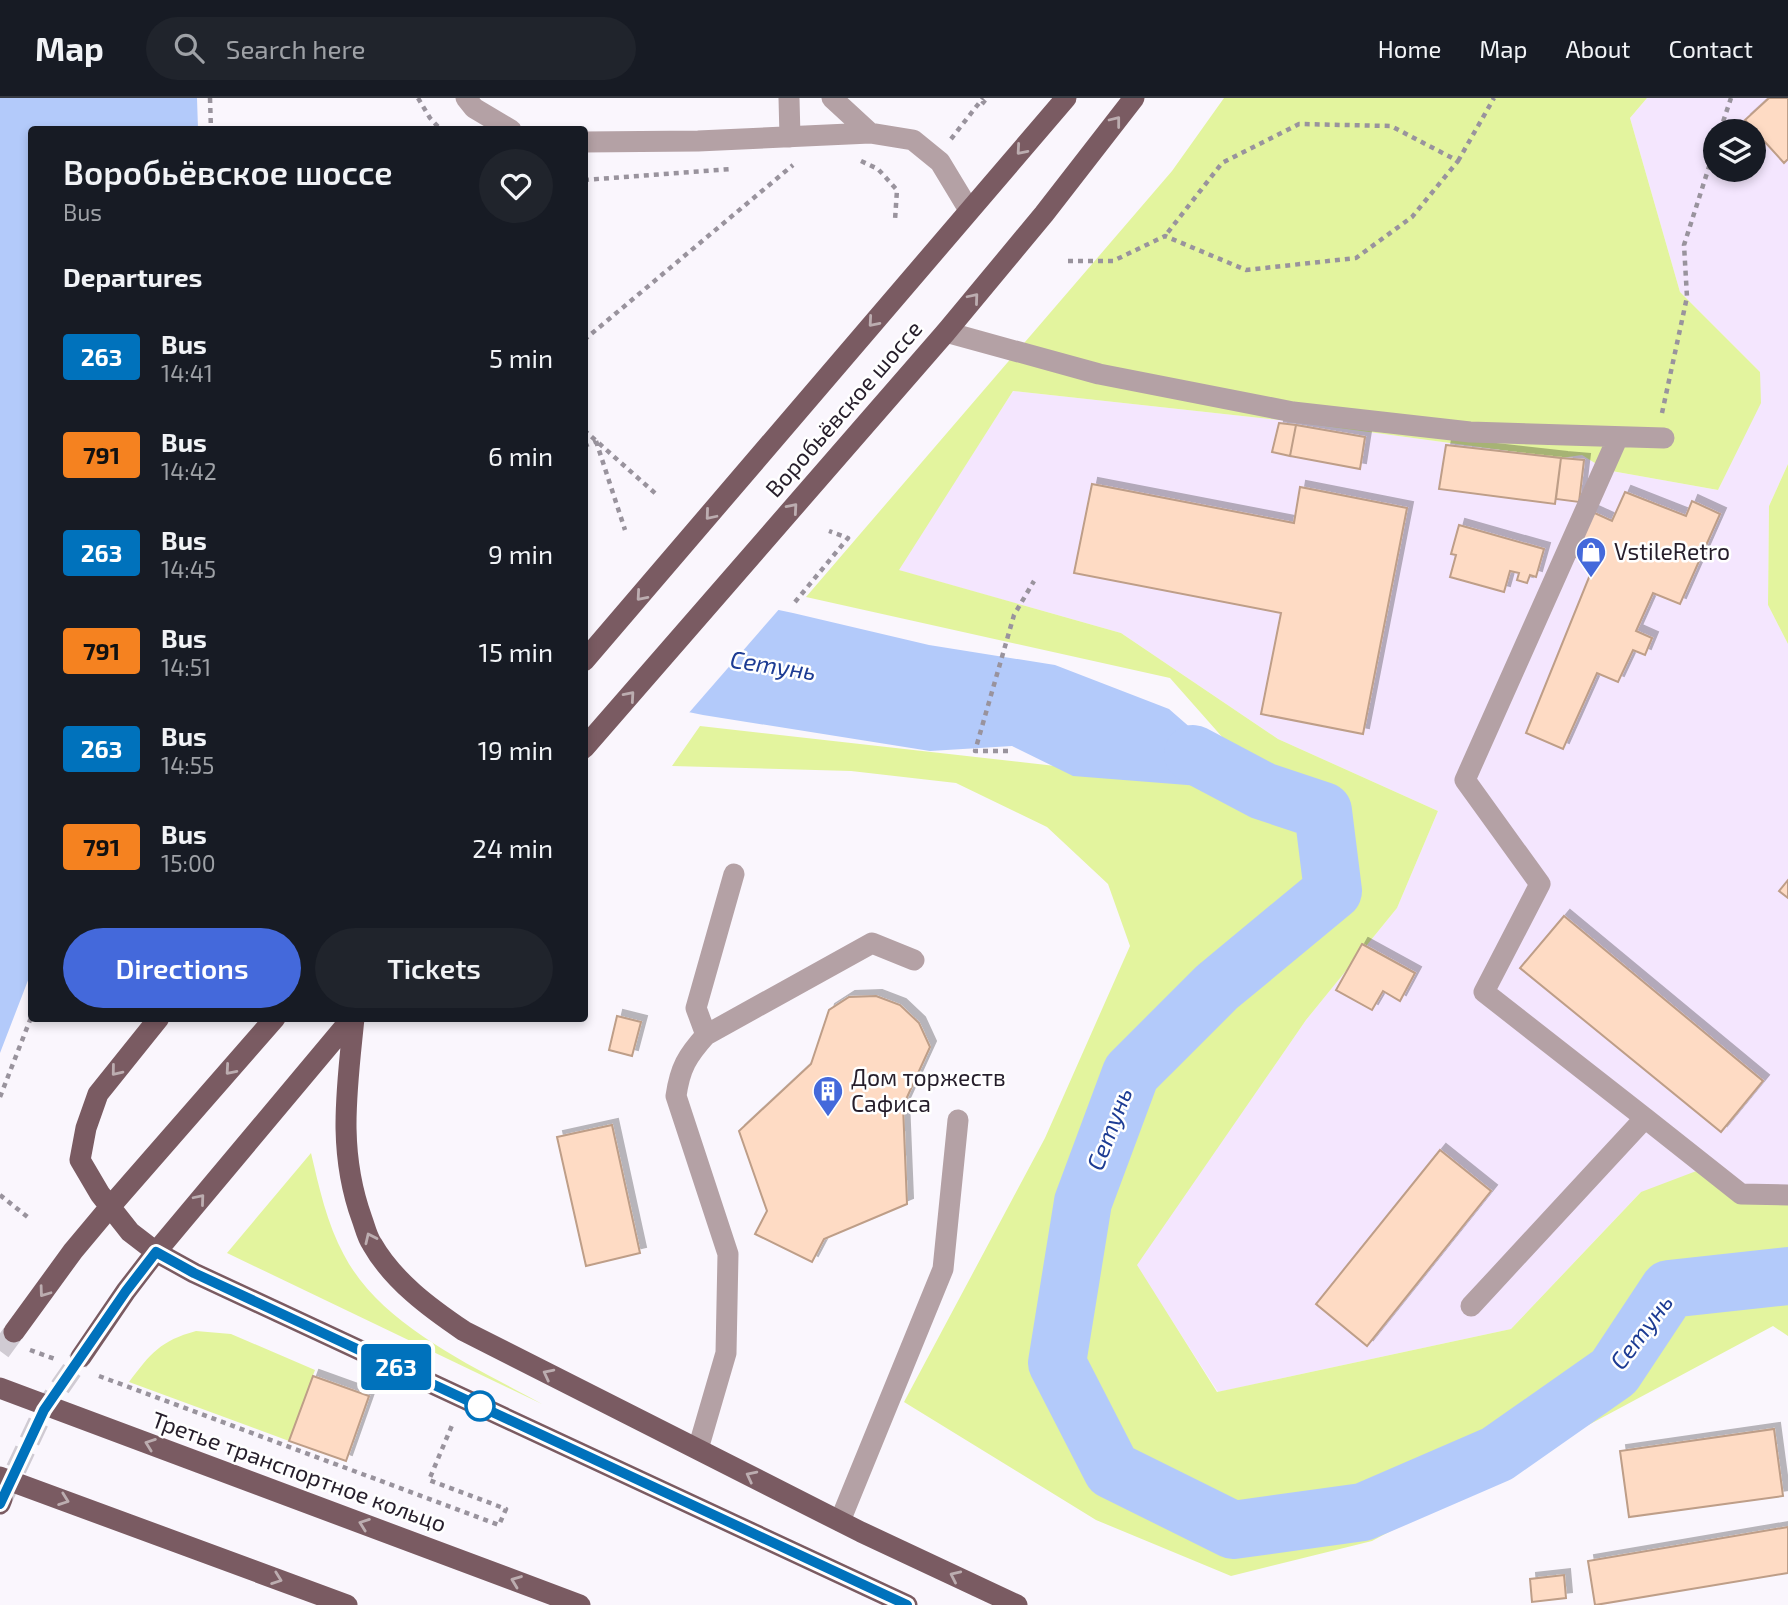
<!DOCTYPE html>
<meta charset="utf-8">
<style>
:root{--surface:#171b24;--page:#20242c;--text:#f1f3f6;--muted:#9ea1a6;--line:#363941;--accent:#4469db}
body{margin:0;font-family:"Exo 2",sans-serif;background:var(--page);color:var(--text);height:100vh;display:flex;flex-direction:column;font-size:26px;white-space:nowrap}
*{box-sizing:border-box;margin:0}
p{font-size:23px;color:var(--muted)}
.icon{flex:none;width:38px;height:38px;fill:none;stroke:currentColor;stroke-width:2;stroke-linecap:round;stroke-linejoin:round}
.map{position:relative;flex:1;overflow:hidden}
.panel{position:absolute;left:28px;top:28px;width:560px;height:896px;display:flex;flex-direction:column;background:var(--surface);border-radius:7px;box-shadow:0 4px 10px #0003}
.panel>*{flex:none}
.badge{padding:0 14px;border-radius:5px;font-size:24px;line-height:46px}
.tools{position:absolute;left:1703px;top:21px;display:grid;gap:14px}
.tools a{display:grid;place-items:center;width:63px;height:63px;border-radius:50%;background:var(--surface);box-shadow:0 4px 10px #0003;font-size:35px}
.map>.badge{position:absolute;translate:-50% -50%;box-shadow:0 0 0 4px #fff}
h2{padding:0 35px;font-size:26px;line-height:63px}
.round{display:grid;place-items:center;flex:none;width:74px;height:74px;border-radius:37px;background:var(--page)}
.summary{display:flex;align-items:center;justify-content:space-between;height:119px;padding:0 35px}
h1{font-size:33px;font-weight:600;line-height:52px}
.action{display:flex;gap:14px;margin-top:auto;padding:14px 35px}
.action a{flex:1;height:80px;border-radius:42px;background:var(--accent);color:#fff;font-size:28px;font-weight:600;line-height:80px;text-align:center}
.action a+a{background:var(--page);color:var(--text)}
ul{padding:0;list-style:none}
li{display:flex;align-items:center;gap:21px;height:98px;padding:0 35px}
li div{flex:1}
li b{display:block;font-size:26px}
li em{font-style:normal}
li .badge{min-width:77px;font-weight:700;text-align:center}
header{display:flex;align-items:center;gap:42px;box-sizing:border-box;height:98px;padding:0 35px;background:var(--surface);border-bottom:2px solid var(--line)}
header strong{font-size:33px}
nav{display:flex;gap:38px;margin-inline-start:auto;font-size:24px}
.search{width:490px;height:63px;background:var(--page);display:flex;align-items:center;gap:18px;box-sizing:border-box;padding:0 24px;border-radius:38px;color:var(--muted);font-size:26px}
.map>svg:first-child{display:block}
.built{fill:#f4e6fe;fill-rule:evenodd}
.green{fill:#e3f49e}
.water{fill:#b3cafa}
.pier{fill:#faf6fd}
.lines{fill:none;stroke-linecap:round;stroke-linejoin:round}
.river{stroke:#b3cafa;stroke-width:58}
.building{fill:#fedbc4;stroke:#be9e88;stroke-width:2;filter:url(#shadow)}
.major-tunnel{stroke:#d0cbd3;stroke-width:21;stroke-dasharray:21 10;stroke-linecap:butt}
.path{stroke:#99939d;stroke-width:4.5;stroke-dasharray:5 5;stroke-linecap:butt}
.minor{stroke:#b4a1a5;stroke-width:21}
.major{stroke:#7a5b62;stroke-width:21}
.oneway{stroke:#bcadb0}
.line-casing{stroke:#fff;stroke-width:16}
.line{stroke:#0072bc;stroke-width:10}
.stop-dot{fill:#fff;stroke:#0072bc;stroke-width:3.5}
.labels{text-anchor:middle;stroke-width:5;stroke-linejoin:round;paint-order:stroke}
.street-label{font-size:23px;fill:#261e2b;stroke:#fff}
.poi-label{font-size:23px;fill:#261e2b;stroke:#fff;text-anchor:start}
.water-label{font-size:24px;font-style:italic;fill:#1d3c94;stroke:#fff}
</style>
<header>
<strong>Map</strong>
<div class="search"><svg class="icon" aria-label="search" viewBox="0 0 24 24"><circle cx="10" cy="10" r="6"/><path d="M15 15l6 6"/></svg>Search here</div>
<nav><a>Home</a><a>Map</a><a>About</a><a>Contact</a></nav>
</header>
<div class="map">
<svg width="1788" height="1507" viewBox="0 0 1788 1507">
<defs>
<filter id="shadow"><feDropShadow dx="6" dy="-6" stdDeviation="0" flood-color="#0004"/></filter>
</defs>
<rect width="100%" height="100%" fill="#faf6fd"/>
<path class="built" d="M1647,0H1788V366L1769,408L1768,507L1788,546V1105L1641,1094L1511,1231L1218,1294L1136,1167L1306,922L1397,810L1438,713L1278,641L1121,535L898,472L1013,293L1280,322L1561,360L1582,357L1606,372L1718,392L1760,305V274L1680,194L1630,20ZM1715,33H1754V72H1715Z"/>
<path class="green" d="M1224,0H1647L1630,20L1680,194L1760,274L1761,305L1718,392L1606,372L1582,357L1561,360L1280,322L1013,293L899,472L1121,535L1278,641L1438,713L1397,810L1306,922L1137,1167L1217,1294L1511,1231L1641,1094L1699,1072L1788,1105V1238L1773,1228L1372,1443L1231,1478L1096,1422L904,1304L1045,1040L1130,848L1108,786L1047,729L956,685L851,673L672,668L700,628L1269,692L1170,580L806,499L1172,73Z
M1788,366V546L1768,507L1769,408Z
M311,1055C319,1089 327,1126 344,1157C381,1228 475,1269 542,1306L227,1155Z
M196,1233L231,1236L315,1272L289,1343L129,1284C151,1255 160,1243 196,1233Z"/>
<path class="water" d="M0,0H197L198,31L32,32V872L0,955Z
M584,471L793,515L929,547L1055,567L1169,611L1263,693L1073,678L1012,648L930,653L703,617L585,593Z"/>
<path class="pier" d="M584,468L781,509L687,617L584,596Z"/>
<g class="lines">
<path class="river" d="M1193,656L1263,693L1323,713L1333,793L1217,889L1131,975L1083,1104L1057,1265L1112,1372L1233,1432L1363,1414L1497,1356L1614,1274L1669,1191L1788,1178"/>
</g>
<path class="building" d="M1769,0H1788V61L1784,65L1745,22Z
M1279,325L1296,327L1290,358L1272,354Z
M1296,327L1365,339L1360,371L1290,358Z
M1446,347L1561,360L1555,406L1439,391Z
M1561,360L1584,362L1579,404L1556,401Z
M1092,386L1294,425L1300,389L1407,410L1363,636L1261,616L1281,515L1074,475Z
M1625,394L1686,418L1692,403L1720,416L1680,506L1653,495L1636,533L1652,540L1645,557L1633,552L1618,584L1597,575L1563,651L1526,635L1594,467L1576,459L1588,412L1612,423Z
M1459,427L1544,451L1536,479L1530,477L1527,485L1517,482L1519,475L1510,473L1504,494L1450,479L1456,457L1451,456Z
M1788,782V800L1779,793Z
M1564,818L1763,983L1721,1034L1520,870Z
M1362,846L1415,875L1400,903L1383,893L1372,912L1336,892Z
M876,898L900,907L919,925L930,949L903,1008L907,1106L824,1141L812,1164L755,1136L767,1113L739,1033L811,966L829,912L849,899Z
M617,918L641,924L632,958L609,952Z
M612,1027L640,1155L586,1168L557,1039Z
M1440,1052L1491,1093L1367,1248L1316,1206Z
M313,1278L369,1298L346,1363L289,1343Z
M1774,1331L1783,1398L1629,1419L1620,1353Z
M1788,1429V1475L1595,1507L1588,1463Z
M1564,1477L1566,1500L1532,1504L1530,1481Z"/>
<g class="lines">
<path class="major-tunnel" d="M0,1253L14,1234
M3,1399L44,1312L81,1259"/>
<path class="path" d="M210,0L211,32
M418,0L430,20L441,32
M982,6L987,0
M1720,33L1731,0
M951,41L983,0
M861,63L878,71L897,92L895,122
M1458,63L1494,0
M584,82L731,71
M1068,163H1113L1165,138L1246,172L1356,160L1412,119L1458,63L1391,28L1299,26L1222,65L1165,138
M584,242L793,67
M1662,315L1687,199L1684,147L1715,50
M584,332L656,396
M596,343L625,432
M584,348L596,343
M795,504L848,440L829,433
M1008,653H975L1014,517L1034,483
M0,999L32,917
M0,1097L30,1121
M30,1252L55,1261
M99,1278L499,1427L506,1411L429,1382L453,1325"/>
<path class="minor" d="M466,0L474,10L511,32
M789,0L790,39
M832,0L870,35
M584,44L698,43L870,35L913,42L940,64L969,112
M946,234L1099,276L1293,314L1470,334L1664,340
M706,937L696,910L734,776
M1645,1020L1741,1096L1788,1097
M1471,1208L1645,1020L1484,894L1540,786L1465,682L1618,339
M698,1351L726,1255L728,1156L676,998C680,970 687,958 706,937L872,845L914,862
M840,1423L943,1171L958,1022"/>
<path class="major" d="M584,563L1066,0
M584,650L946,234L1044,116L1134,0
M159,920L98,996L86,1030L80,1062L100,1096L130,1134L156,1154L194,1175L907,1507
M354,920C347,991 337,1052 362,1121C365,1129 367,1139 372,1146C393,1183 430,1210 464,1233L861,1434L1017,1507
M14,1234L73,1153L109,1110L275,920
M81,1259L126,1193L156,1154L352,920
M0,1290L580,1507
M0,1379L347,1507
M0,1406L2,1401"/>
</g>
<defs><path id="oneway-chevron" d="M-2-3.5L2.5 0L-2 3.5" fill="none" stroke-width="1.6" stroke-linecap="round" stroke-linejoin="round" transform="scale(1.75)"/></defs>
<g class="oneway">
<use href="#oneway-chevron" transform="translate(1116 23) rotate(-52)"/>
<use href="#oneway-chevron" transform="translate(1021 52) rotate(131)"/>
<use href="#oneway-chevron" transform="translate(974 200) rotate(-50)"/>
<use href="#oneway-chevron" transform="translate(873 224) rotate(131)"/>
<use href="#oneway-chevron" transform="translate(793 410) rotate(-49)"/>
<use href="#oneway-chevron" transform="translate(710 417) rotate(130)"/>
<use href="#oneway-chevron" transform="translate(641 498) rotate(131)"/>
<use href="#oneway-chevron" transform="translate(630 598) rotate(-49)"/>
<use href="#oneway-chevron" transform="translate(230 972) rotate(131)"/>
<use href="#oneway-chevron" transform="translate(116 973) rotate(129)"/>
<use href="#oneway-chevron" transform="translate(200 1101) rotate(-50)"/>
<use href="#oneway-chevron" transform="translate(370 1140) rotate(-115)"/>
<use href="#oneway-chevron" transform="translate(44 1194) rotate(126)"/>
<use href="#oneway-chevron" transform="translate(548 1276) rotate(-153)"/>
<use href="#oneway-chevron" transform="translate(150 1346) rotate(-160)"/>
<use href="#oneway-chevron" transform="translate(751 1378) rotate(-153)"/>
<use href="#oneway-chevron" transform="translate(64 1402) rotate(20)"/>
<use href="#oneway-chevron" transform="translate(364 1426) rotate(-160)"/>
<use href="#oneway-chevron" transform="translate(955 1478) rotate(-155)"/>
<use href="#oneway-chevron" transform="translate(277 1481) rotate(20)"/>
<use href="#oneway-chevron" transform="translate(516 1483) rotate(-159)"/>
</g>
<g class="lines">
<g class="line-casing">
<path id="line" d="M0,1406L44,1312L126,1193L156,1154L194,1175L907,1507"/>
</g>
<use href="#line" class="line"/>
</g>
<defs>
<g id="shop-pin" transform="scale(1.575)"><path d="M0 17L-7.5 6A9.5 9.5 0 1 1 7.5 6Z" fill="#4469db" stroke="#fff"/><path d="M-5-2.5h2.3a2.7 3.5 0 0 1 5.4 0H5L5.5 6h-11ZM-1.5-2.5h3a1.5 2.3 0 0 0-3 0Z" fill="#fff"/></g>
<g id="building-pin" transform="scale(1.575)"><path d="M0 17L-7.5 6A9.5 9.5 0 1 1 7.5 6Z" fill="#4469db" stroke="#fff"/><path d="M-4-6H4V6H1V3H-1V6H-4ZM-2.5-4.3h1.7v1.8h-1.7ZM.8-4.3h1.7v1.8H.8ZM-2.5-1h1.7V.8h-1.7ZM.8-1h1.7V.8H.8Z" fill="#fff"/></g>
</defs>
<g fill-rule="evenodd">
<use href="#shop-pin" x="1591" y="454"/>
<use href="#building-pin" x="828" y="993"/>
</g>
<circle class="stop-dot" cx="480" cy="1308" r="14"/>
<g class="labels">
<g class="street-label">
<text transform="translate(844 311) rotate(-49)" y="8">Воробьёвское шоссе</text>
<text transform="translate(299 1374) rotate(20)" y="8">Третье транспортное кольцо</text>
</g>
<g class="poi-label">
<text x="1614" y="462">VstileRetro</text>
<text x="851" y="988">Дом торжеств<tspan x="851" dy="26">Сафиса</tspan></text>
</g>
<g class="water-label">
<text transform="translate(773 568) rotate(9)" y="8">Сетунь</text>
<text transform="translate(1110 1031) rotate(-69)" y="8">Сетунь</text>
<text transform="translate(1642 1234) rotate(-53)" y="8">Сетунь</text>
</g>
</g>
</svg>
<div class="tools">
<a><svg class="icon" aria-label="layers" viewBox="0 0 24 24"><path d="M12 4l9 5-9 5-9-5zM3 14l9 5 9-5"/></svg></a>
</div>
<b class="badge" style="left:396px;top:1269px;background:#0072bc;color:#fff">263</b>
<section class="panel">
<div class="summary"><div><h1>Воробьёвское шоссе</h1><p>Bus</p></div><a class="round"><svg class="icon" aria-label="heart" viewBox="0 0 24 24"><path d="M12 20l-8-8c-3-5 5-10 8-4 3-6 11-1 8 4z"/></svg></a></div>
<h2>Departures</h2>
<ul>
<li><span class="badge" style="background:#0072bc;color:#fff">263</span><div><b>Bus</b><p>14:41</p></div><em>5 min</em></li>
<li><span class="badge" style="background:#f58220;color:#111">791</span><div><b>Bus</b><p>14:42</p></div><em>6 min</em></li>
<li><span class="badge" style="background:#0072bc;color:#fff">263</span><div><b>Bus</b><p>14:45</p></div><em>9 min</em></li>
<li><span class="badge" style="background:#f58220;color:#111">791</span><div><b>Bus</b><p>14:51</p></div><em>15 min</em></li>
<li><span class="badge" style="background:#0072bc;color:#fff">263</span><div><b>Bus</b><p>14:55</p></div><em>19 min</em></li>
<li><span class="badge" style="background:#f58220;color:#111">791</span><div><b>Bus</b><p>15:00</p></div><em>24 min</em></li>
</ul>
<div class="action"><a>Directions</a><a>Tickets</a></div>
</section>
</div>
